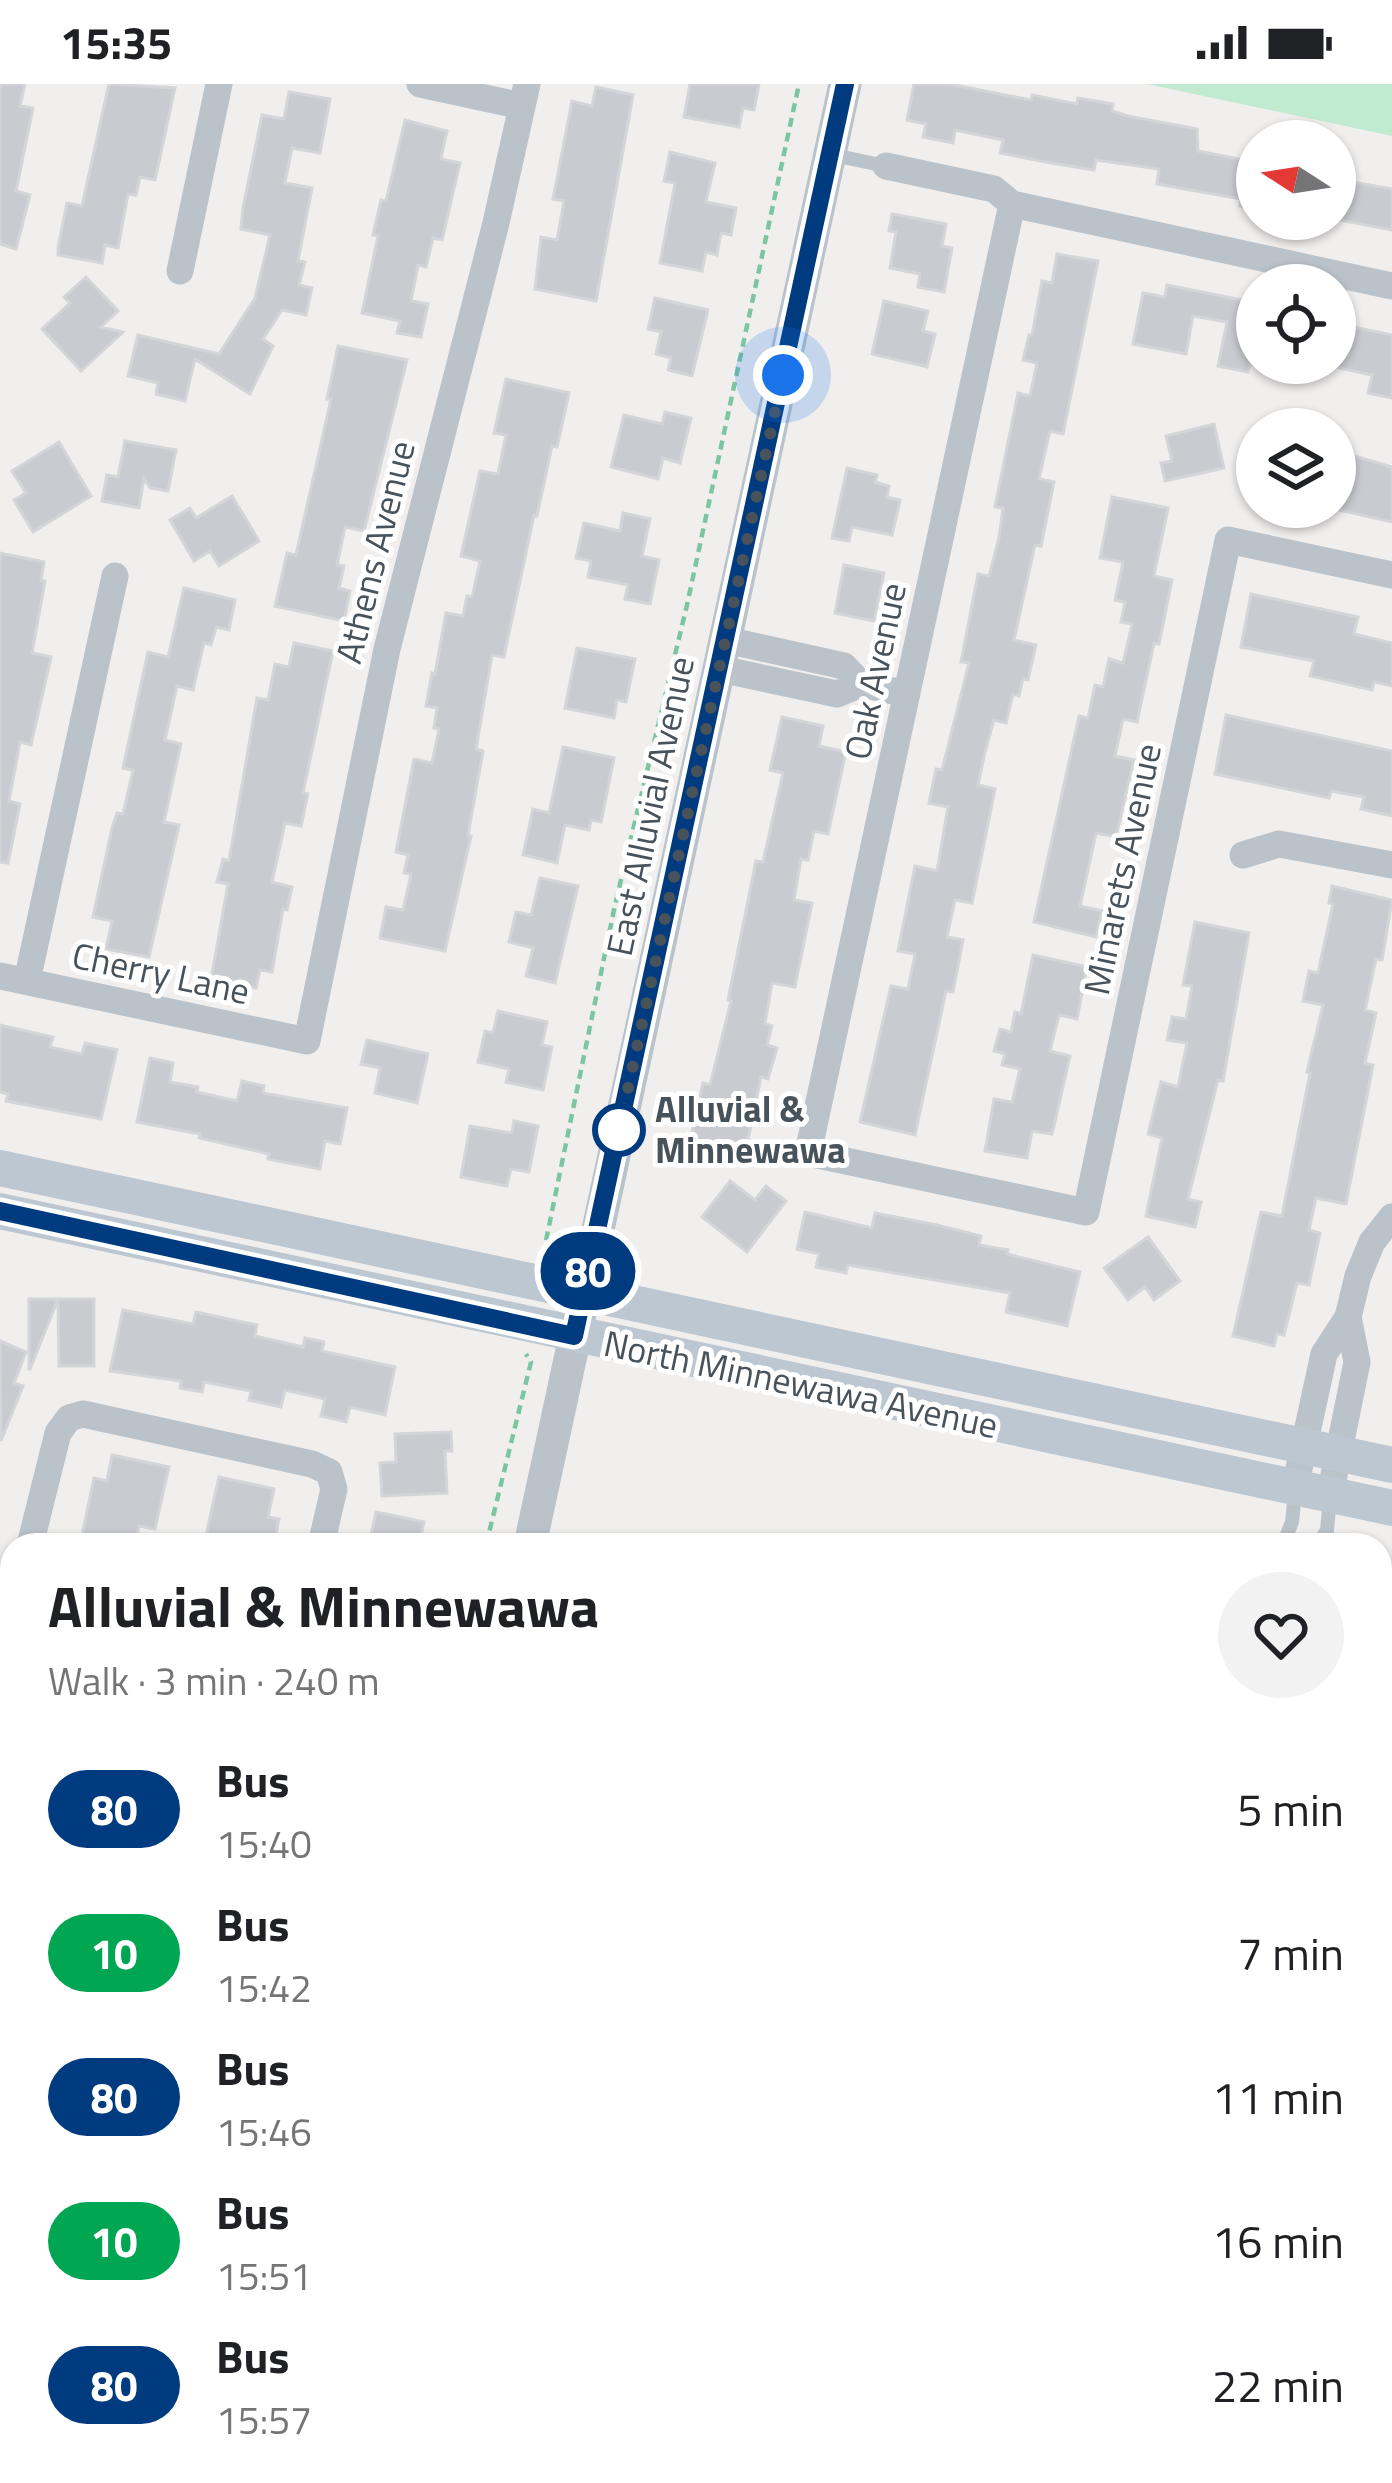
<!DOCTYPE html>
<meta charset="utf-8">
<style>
:root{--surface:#fff;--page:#f2f2f2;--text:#202124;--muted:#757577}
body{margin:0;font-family:"Titillium Web",sans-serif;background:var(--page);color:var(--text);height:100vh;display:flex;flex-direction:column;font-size:45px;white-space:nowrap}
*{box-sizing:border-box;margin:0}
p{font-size:39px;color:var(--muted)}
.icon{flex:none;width:66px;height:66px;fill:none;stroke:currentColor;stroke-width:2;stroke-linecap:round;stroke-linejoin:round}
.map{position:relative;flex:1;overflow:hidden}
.side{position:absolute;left:0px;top:1449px;width:1392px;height:951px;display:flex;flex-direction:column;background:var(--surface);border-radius:36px 36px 0 0;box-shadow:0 3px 9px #0004}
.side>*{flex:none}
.badge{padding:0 24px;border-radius:39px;font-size:42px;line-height:78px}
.needle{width:78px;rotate:282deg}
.buttons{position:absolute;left:1236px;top:36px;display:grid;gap:24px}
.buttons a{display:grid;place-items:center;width:120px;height:120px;border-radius:50%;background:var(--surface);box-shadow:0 3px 9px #0004;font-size:60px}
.you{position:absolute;width:60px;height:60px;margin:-30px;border:9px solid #fff;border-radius:50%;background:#1a73e8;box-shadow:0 0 0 18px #1a73e833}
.map>.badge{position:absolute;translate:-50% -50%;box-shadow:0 0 0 6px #fff}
.round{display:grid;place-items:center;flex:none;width:126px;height:126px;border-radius:63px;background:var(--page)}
.headline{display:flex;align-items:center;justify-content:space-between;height:204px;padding:0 48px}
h1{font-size:57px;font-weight:700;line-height:90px}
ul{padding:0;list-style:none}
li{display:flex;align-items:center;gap:36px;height:144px;padding:0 48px}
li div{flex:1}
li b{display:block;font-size:45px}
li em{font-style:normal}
li .badge{min-width:132px;font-weight:700;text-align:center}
.status{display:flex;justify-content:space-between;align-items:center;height:84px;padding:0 60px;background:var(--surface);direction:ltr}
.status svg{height:33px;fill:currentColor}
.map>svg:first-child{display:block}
.commercial{fill:#faf5e9}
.green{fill:#c0ebd0}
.building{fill:#c9cbd1;stroke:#d3d5d9;stroke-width:3}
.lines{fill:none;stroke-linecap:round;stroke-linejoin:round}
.path{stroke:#7bc6a1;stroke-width:4.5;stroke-dasharray:9 6;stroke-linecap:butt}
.service{stroke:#bbc3ca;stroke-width:14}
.minor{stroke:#bbc3ca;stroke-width:27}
.tertiary{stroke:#bbc3ca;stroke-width:33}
.secondary{stroke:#bdc7d1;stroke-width:36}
.line-casing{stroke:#fff;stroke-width:27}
.line{stroke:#003b80;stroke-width:18}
.walk{stroke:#48525a;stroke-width:12;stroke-dasharray:0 21.6}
.stop-dot{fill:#fff;stroke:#003b80;stroke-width:6}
.labels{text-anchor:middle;stroke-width:10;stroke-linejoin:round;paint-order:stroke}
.street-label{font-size:36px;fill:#48525a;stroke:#fff}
.stop-label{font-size:36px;font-weight:bold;fill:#48525a;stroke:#fff;text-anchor:start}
</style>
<div class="status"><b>15:35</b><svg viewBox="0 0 49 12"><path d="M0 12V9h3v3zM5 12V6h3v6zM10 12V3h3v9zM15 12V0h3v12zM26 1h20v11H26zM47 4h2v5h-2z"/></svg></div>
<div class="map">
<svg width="1392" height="2399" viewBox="0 0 1392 2399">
<rect width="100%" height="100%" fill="#f1eeee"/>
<path class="commercial" d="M1380,2326L1392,2345V2399H1188L1206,2388H1380Z"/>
<path class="green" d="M1147,0H1392V52Z
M1016,2388H1206L1188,2399H998Z"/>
<path class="building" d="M0,0H25L20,22L33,24L16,107L30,111L16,165L0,160Z
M109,0L175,4L155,96L140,93L136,111L128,110L118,164L105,161L102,179L58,171V164L67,119L82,122Z
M690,0H759L754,26L743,24L739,43L684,33Z
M914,0H950L1031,16L1032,11L1077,20L1078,14L1113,20L1112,27L1128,32L1197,45L1198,67L1244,76L1257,74V126L1240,122L1241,115L1157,100L1159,85L1096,76L1094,86L1051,79L1000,69L1003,56L955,46L953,59L923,53L926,40L907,36Z
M596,3L633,11L596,217L535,205L541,153L557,156L564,117L553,115L572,17L592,22Z
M289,8L330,15L320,69L292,64L285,99L312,104L298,177L305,178L299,201L312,204L306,231L282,226L263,255L273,262L250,310L195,275L185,317L156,310L158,299L128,292L138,251L219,270L255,214L270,151L241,145L243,124L262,31L284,35Z
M405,36L447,47L441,75L460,79L442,156L433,154L426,183L418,181L411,217L428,220L421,253L397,249L400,237L362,229L378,152L373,151L381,116L386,117Z
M670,68L715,79L706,118L736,124L731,151L721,149L717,171L706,168L702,187L660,179L675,99L664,97Z
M1335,95L1392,105V146L1335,135Z
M892,130L946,140L942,162L952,164L944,208L918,203L920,190L890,184L896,148L889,147Z
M1057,170L1098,177L1063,350L1050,347L1039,395L1054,398L1041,462L1035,461L1014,556L1036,561L1028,596L1023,594L1019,612L1013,610L1006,639L994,636L985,668L978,701L995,705L972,819L955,816L947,853L963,856L953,908L946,907L915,1051L860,1038L891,902L908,905L915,870L898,867L915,782L937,787L948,723L929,719L936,685L942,686L969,579L961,578L978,490L989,492L999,454L1003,424L995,423L1018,309L1030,312L1037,279L1023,276L1029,251H1032L1042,197L1052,199Z
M86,193L118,227L101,243L123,248L81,287L42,245L70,219L64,213Z
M1167,201L1257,219V282L1250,280L1248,288L1218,282L1227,238L1193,232L1186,270L1133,260L1143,209L1165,213Z
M655,214L708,226L692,292L668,286L671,274L656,270L661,248L648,245Z
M884,217L928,227L923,247L935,250L927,283L872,270Z
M1335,239L1392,251V314L1368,309L1372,291L1335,283Z
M338,262L407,276L364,447L345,443L337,481L344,482L339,504L350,507L344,537L275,522L287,469L296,471L331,315H327Z
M506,295L569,309L557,363L552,362L537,432L534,431L504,573L492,571L476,665L483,667L468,751L471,752L445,867L380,854L386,823L403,826L411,790L404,789L408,771L396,768L414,675L432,679L439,645L434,644L437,624L426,622L432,589L435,590L446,529L463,532L467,512L472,513L480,477L461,472L480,387L498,390L506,351L494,349Z
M665,328L691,334L680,379L663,374L658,395L611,383L624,331L662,340Z
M1214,340L1224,384L1165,397L1161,379L1172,377L1166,352Z
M125,357L176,366L168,407L150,404L144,394L139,424L102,417L107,391L118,393Z
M59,358L91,412L33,448L14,416L26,409L12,387Z
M1351,371L1392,383V438L1335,425V386L1347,389Z
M847,384L877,391L875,398L889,402L887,413L900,416L892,451L852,443L849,457L832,454Z
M232,412L259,457L219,482L210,467L194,477L170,436L190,424L196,434Z
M1112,413L1168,424L1154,492L1172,496L1159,560L1154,559L1137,638L1123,635L1115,672L1134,676L1116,753L1096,749L1080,822L1102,827L1096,853L1034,838L1079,632L1088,634L1095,601L1103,603L1109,575L1123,579L1132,540L1121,538L1125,518L1115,516L1123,478L1100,474Z
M623,429L650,435L642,472L659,476L650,520L625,515L628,501L588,493L591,477L576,474L584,439L620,447Z
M0,469L44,478L41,496L45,497L32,569L51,573L31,661L20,658L9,717L20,720L8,779L0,778Z
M844,481L884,489L874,537L835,529Z
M184,504L235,516L229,546L216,543L211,561L204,559L193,606L177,602L165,656L181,660L164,738L179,741L149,873L106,865L112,837L93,833L112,744L117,729L123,730L133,686L123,684L148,568L168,573Z
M1251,510L1358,533L1354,550L1392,559V602L1374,598L1372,606L1310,592L1314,577L1241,563Z
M294,559L333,567L303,709L308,710L301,742L285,739L272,798L292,803L287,826L283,825L272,888L260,886L256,904L211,896L228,800L217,798L223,775L229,777L257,614L268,616L275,580L289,583Z
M577,564L635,575L626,618L617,616L614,634L565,624Z
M1226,631L1392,667V732L1361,725L1364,713L1331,707L1329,714L1215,690Z
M782,633L823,642L819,662L846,668L828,750L814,747L808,776L801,775L794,816L812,819L795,903L772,899L765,940L772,942L767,961L777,964L768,995L761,993L746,1065L735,1062L732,1072L689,1062L703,999L710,1001L731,917L728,916L756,777L763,778L783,689L770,686Z
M563,663L614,674L601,738L591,736L589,746L565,741L557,779L523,771L533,725L549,729Z
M540,794L578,802L555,899L526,892L533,864L509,858L516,828L531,831Z
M1332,802L1392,816L1382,876L1376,875L1365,926L1376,929L1365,979L1373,981L1346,1120L1316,1114L1309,1146L1320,1149L1309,1201L1297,1199L1284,1251L1277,1250L1274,1262L1233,1252L1261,1128L1282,1132L1310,989L1307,988L1323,921L1303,917L1309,887L1318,889L1333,820L1329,819Z
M1195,838L1249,849L1223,997L1218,996L1188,1115L1201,1118L1195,1143L1146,1132L1162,1054L1148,1050L1161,998L1178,1003L1187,959L1167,956L1172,933L1186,935L1192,902L1183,901Z
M1033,871L1087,883L1077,935L1059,931L1050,967L1070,972L1052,1050L1032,1047L1027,1074L985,1067L994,1015L1012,1018L1020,985L1002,981L1005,970L994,967L1000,945L1011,948L1015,928L1021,930Z
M498,927L547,938L542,961L552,963L543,1006L506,998L509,985L478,978L485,947L493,949Z
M0,941L53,953L50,963L82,970L85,959L117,966L101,1035L6,1017L8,1010L0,1008Z
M367,956L428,970L417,1019L375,1009L380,984L361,980Z
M150,974L173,979L170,998L198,1003L197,1008L237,1017L242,997L264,1002L263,1009L347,1024L340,1060L325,1057L320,1085L268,1075L269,1070L199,1054L200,1050L137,1038Z
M514,1037L538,1042L529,1088L511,1085L507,1102L461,1093L470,1042L512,1049Z
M730,1097L755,1116L766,1102L786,1117L747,1168L702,1133Z
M805,1128L872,1144L875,1129L937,1141L981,1152L979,1161L1008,1166L1007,1170L1080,1188L1067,1242L1006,1228L1010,1209L848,1181L846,1189L816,1183L819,1170L797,1165Z
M1148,1153L1180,1197L1154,1216L1145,1203L1128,1216L1104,1184Z
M29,1215H58L30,1285H29Z
M58,1215H94V1282H59Z
M123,1226L193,1240L196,1228L257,1241L255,1252L303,1263L305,1254L324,1258L322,1267L395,1283L385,1331L350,1323L346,1338L321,1332L325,1315L285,1306L281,1323L249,1316L251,1307L204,1298L202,1308L180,1304L181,1297L110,1287Z
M0,1257L26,1268L14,1299L23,1302L1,1357Z
M451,1348L452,1367H445L447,1409L382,1412L380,1379L396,1378L395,1350Z
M112,1371L169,1383L155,1445L139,1442L135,1461H80L94,1394L107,1397Z
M219,1393L274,1405L268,1433L279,1435L274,1461H226L205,1456Z
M376,1428L424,1438L419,1461H369Z"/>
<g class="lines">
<path class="path" d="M543,1171L615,821L687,521L799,0
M486,1461L531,1278L526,1270
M1380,2226L1392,2219
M1380,2306L1392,2326
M277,2399L280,2388
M1098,2399L1113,2388"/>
<path class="service" d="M833,71L886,82
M1283,1461L1292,1438L1295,1408
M1318,1461L1327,1446L1330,1415
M1380,1812L1392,1808
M1380,1859L1392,1863
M1380,2145L1392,2135"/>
<path class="minor" d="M420,0L522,22
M886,82L994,105L1012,120L1392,202
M1012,120L808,1069L1086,1128L1228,456L1392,491
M180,187L219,0
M726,556L844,582L861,600
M720,585L837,610L861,600L907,610
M1243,771L1279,760L1392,781
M0,892L307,957L387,565L496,139L527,0
M27,897L115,492
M1295,1403L1324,1270L1348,1233L1358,1192L1372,1158L1392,1133
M1330,1411L1357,1278L1348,1233
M30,1461L58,1349L69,1334L83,1330L312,1380L329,1388L334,1405L321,1461
M0,1577L12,1534
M0,2304L12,2306"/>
<path class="tertiary" d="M530,1461L845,0
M328,2399L330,2388"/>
<path class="secondary" d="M0,1084L1392,1381
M0,1127L1392,1424"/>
</g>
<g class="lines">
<g class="line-casing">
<path id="line" d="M0,1127L574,1252L845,0"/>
</g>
<use href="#line" class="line"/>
<path class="walk" d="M619,1046L783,291"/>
</g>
<circle class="stop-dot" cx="619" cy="1046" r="24"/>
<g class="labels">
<g class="street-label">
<text transform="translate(375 468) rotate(-76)" y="13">Athens Avenue</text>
<text transform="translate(875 587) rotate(-78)" y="13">Oak Avenue</text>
<text transform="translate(650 722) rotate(-78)" y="13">East Alluvial Avenue</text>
<text transform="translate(1122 785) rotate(-78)" y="13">Minarets Avenue</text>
<text transform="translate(161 889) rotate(12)" y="13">Cherry Lane</text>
<text transform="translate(801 1300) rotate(12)" y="13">North Minnewawa Avenue</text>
</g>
<g class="stop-label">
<text x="655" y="1038">Alluvial &amp;<tspan x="655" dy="41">Minnewawa</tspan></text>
</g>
</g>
</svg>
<div class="buttons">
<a><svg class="needle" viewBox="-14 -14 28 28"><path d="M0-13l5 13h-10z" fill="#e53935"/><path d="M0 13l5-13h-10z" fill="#757577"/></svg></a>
<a><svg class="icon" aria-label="locate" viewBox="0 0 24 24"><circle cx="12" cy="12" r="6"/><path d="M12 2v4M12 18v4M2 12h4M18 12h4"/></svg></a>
<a><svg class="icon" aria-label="layers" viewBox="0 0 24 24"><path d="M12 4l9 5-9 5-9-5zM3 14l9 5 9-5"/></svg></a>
</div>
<div class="you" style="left:783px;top:291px"></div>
<b class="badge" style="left:588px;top:1187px;background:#003b80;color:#fff">80</b>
<section class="side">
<div class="headline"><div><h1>Alluvial &amp; Minnewawa</h1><p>Walk · 3 min · 240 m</p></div><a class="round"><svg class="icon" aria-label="heart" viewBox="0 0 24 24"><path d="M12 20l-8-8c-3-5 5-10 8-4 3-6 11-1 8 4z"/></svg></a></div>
<ul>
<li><span class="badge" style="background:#003b80;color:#fff">80</span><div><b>Bus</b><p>15:40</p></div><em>5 min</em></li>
<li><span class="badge" style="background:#00a651;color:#fff">10</span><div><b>Bus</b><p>15:42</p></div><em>7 min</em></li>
<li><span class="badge" style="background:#003b80;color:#fff">80</span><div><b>Bus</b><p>15:46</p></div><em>11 min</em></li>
<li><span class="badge" style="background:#00a651;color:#fff">10</span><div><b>Bus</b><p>15:51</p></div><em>16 min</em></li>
<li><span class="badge" style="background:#003b80;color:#fff">80</span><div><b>Bus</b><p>15:57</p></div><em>22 min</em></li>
</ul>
</section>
</div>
